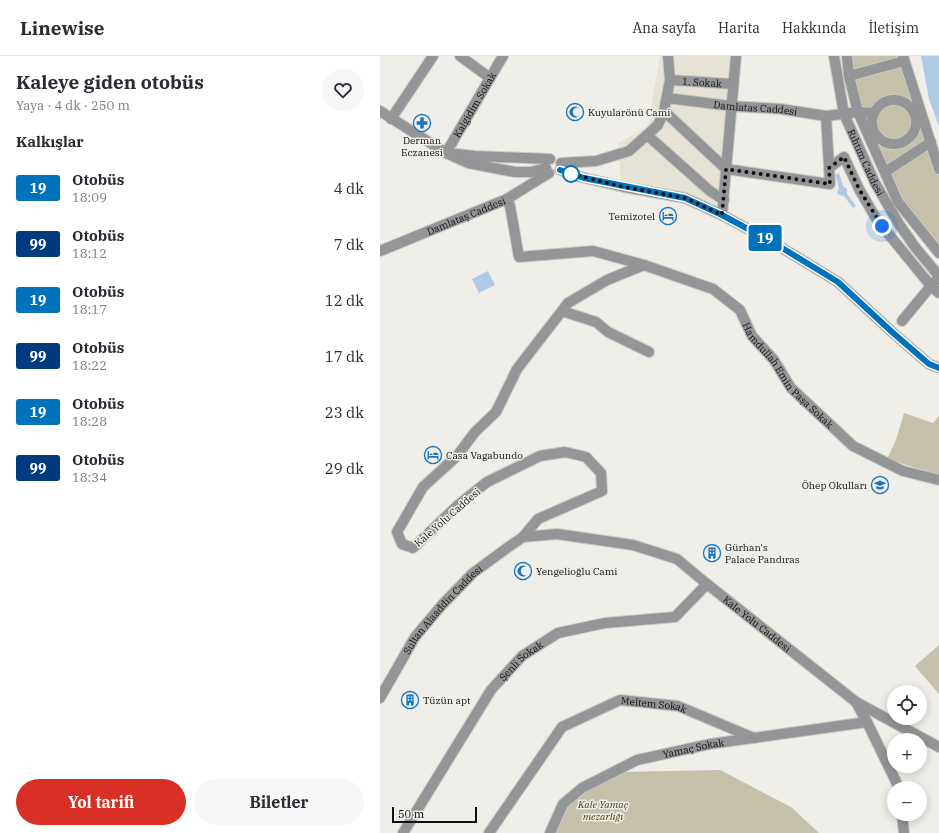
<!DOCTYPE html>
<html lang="tr">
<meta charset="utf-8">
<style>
:root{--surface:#fff;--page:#f7f7f7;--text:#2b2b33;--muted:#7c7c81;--line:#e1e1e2;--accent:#d93025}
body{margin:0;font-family:"IBM Plex Serif",serif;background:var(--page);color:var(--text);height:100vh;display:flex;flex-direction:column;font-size:15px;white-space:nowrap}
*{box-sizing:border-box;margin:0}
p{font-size:13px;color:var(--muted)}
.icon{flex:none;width:22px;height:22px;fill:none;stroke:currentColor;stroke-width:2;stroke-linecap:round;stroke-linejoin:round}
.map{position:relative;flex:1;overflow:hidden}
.details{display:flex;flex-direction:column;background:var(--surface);width:380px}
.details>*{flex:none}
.badge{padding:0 8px;border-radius:3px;font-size:14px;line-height:26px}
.buttons{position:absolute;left:507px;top:629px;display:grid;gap:8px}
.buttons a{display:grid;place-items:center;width:40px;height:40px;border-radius:50%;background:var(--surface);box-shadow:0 2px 10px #0003;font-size:20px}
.scale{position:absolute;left:12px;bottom:10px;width:85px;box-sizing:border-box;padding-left:4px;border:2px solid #11100e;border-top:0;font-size:11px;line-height:14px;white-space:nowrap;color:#11100e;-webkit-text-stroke:3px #efeee8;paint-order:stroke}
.you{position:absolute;width:20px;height:20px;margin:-10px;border:3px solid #fff;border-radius:50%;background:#1a73e8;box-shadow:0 0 0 6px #1a73e833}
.map>.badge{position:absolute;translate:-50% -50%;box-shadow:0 0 0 2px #fff}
h2{padding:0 16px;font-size:15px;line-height:36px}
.round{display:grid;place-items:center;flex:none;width:42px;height:42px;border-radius:21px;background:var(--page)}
.summary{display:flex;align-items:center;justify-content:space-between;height:68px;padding:0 16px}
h1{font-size:19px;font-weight:800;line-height:30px}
.cta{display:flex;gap:8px;margin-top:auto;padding:8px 16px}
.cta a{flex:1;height:46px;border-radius:24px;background:var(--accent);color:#fff;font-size:16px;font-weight:800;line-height:46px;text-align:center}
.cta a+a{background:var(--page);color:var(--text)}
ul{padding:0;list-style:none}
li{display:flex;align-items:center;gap:12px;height:56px;padding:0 16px}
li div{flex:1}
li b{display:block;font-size:15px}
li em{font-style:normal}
li .badge{min-width:44px;font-weight:700;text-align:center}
header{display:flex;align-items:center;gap:24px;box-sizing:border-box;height:56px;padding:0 20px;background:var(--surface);border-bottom:1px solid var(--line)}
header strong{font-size:19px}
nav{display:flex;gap:22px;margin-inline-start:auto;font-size:14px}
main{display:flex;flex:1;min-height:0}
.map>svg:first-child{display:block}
.built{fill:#e6e3d6}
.green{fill:#c4c0a9}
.water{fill:#afcae5}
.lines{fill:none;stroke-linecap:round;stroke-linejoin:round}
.minor-casing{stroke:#cbcac5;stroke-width:12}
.minor{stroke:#939597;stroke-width:10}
.line-casing{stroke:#fff;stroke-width:9}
.line{stroke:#0072bc;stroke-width:6}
.walk{stroke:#11100e;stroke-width:4;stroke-dasharray:0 7.2}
.stop-dot{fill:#fff;stroke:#0072bc;stroke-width:2}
.labels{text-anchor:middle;stroke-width:3;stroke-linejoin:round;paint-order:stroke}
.street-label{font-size:10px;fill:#11100e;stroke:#efeee8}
.poi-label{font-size:10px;fill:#11100e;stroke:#efeee8;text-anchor:start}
.park-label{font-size:10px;font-style:italic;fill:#4a3f00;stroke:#efeee8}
</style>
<header>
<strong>Linewise</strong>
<nav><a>Ana sayfa</a><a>Harita</a><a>Hakkında</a><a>İletişim</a></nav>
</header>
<main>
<section class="details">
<div class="summary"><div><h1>Kaleye giden otobüs</h1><p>Yaya · 4 dk · 250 m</p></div><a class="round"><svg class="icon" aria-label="heart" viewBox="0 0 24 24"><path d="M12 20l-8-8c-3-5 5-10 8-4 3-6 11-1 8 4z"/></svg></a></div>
<h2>Kalkışlar</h2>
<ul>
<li><span class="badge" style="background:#0072bc;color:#fff">19</span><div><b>Otobüs</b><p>18:09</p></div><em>4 dk</em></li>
<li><span class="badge" style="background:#003b80;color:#fff">99</span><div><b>Otobüs</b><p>18:12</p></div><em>7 dk</em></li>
<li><span class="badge" style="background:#0072bc;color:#fff">19</span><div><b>Otobüs</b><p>18:17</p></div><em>12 dk</em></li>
<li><span class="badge" style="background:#003b80;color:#fff">99</span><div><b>Otobüs</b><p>18:22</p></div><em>17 dk</em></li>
<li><span class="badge" style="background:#0072bc;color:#fff">19</span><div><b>Otobüs</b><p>18:28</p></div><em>23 dk</em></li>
<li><span class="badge" style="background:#003b80;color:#fff">99</span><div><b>Otobüs</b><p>18:34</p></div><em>29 dk</em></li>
</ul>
<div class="cta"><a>Yol tarifi</a><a>Biletler</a></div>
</section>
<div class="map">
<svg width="559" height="777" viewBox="0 0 559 777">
<rect width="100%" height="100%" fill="#efeee8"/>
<path class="built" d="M280,0H360L348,156L301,135L278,131L241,127L238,87L268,71Z"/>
<path class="green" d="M469,0H521L522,4L471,17Z
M523,8L549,86L506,113L479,54L472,22Z
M551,89L559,119V194L520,144L508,117Z
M524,357L553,367L559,360V419L507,403L516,384Z
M559,589V638L535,610Z
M340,714L411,751L439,777H176L186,747L239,716Z"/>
<path class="water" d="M541,0H559V70L549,43Z
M459,117L463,130L467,133V138L476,150L473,152L464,140L459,139L457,137L459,131L455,119Z
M108,215L115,229L99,237L92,223Z"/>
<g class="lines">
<g class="minor-casing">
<g id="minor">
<path d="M80,0L110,22"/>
<path id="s1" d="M454,0L464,58L495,127L519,168L535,191L559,220"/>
<path d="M467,0L469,20L524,5"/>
<path d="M523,0L559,113"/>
<path d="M469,20L478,56L518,146L559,197"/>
<path id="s2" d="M290,24L353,28"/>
<path id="s3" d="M287,42L351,50L401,53L446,60L478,56L494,57"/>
<circle cx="514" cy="66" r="22"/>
<path d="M0,55L66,97L88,107L135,116H151L166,112"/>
<path d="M284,55L346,113L450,128L446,60"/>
<path d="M11,63L53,0"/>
<path d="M267,79L330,135L344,144"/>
<path id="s4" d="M66,97L123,0"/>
<path d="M76,98L95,100L170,103"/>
<path d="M181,107L216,105L249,95L267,79L278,69L284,55L290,24L288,0"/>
<path d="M449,112L464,101L479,133L497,164L551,230L559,237"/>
<path d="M180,114L196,120L244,131L305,142L342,159L394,187L458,226L512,276L549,308L559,312"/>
<path d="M505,116L551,86"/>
<path id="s5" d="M127,143L130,150L139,201L213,195L264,209L333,233L360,254L372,280L394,304L411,332L473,390L523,415L559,424"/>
<path d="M342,159L356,0"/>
<path id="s6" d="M0,195L127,143L169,117"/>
<path d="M182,255L216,266L228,276L269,296"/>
<path d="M522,265L555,225"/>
<path id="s7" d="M143,481L177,478L253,489L297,503L327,528L476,646L487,666L519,732"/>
<path id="s8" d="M0,642L35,581L62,549L93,517L127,492L143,481L158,463L222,435L221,417L206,401L185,396L160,400L107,426L77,450L33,492L22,488L17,476L43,431L77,400L95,376L116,356L137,313L188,247L227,224L264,209"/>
<path d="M476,646L559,691"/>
<path d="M522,758L524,777"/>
<path id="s9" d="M23,777L111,634L142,600L178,577L225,567L295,561L327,528"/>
<path id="s10" d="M109,777L182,671L240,644L298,650L374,682"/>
<path id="s11" d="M170,777L183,748L202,732L257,704L330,688L487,666"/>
</g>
</g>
<use href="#minor" class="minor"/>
</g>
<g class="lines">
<g class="line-casing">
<path id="line" d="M180,114L204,122L305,142L342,159L394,187L458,226L512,276L549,308L559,312"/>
</g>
<use href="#line" class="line"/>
<path class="walk" d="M191,118L188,117L244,131L305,142L342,159L346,113L450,128L449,112L464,101L479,133L502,170"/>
</g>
<defs>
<g id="mosque-ring" transform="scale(0.9)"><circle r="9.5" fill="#efeee8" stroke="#1775c2" stroke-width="1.5"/><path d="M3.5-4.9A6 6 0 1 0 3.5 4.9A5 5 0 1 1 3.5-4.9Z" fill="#1775c2"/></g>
<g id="pharmacy-ring" transform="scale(0.9)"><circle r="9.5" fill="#efeee8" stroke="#1775c2" stroke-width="1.5"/><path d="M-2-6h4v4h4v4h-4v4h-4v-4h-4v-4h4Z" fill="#1775c2"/></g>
<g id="hotel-ring" transform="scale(0.9)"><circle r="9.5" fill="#efeee8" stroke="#1775c2" stroke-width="1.5"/><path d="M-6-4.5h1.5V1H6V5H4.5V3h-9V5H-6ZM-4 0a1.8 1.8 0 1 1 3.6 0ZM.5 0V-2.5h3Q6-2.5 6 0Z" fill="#1775c2"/></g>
<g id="school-ring" transform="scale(0.9)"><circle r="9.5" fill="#efeee8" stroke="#1775c2" stroke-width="1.5"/><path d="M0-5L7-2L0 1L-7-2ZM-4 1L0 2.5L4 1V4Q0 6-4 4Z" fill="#1775c2"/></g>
<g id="building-ring" transform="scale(0.9)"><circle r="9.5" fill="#efeee8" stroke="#1775c2" stroke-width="1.5"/><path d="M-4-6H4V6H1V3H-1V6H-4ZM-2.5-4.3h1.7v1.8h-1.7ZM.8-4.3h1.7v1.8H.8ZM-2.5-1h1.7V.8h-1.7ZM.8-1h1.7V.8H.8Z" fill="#1775c2"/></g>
</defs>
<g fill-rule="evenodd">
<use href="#mosque-ring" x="195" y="56"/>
<use href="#pharmacy-ring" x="42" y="67"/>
<use href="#hotel-ring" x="288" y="160"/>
<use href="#hotel-ring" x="53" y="399"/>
<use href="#school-ring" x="500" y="429"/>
<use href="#building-ring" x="332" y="497"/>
<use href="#mosque-ring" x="143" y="515"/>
<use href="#building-ring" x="30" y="644"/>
</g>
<circle class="stop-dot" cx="191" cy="118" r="8"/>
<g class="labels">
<g class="street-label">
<text dy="4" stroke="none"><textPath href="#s2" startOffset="32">1. Sokak</textPath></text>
<text dy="4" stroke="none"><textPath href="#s4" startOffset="56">Kalgidim Sokak</textPath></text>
<text dy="4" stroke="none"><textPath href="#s3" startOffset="89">Damlatas Caddesi</textPath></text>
<text dy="4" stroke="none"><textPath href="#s1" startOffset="112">Rıhtım Caddesi</textPath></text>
<text dy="4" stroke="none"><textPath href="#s6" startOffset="93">Damlataş Caddesi</textPath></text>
<text dy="4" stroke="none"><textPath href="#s5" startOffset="376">Hamdullah Emin Paşa Sokak</textPath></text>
<text transform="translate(67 461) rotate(-41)" y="4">Kale Yolu Caddesi</text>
<text dy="4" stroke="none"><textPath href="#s8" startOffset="109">Sultan Alaaddin Caddesi</textPath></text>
<text dy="4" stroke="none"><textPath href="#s7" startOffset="260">Kale Yolu Caddesi</textPath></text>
<text dy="4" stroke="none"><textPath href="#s9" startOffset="210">Şenli Sokak</textPath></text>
<text dy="4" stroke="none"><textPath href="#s10" startOffset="227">Meltem Sokak</textPath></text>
<text dy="4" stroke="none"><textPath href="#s11" startOffset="176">Yamaç Sokak</textPath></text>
</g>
<g class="poi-label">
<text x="208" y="60">Kuyularönü Cami</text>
<text x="42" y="88" text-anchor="middle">Derman<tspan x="42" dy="12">Eczanesi</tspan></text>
<text x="275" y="164" text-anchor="end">Temizotel</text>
<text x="66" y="403">Casa Vagabundo</text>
<text x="487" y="433" text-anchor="end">Öhep Okulları</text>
<text x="345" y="495">Gürhan's<tspan x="345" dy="12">Palace Pandıras</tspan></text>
<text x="156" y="519">Yengelioğlu Cami</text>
<text x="43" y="648">Tüzün apt</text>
</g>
<g class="park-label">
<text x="223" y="752">Kale Yamaç<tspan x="223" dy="12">mezarlığı</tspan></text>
</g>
</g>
</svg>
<div class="buttons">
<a><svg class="icon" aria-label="locate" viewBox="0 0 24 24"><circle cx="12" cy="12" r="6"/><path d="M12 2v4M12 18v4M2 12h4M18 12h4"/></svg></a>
<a>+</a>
<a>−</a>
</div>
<div class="scale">50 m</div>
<div class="you" style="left:502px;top:170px"></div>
<b class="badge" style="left:385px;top:182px;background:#0072bc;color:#fff">19</b>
</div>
</main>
